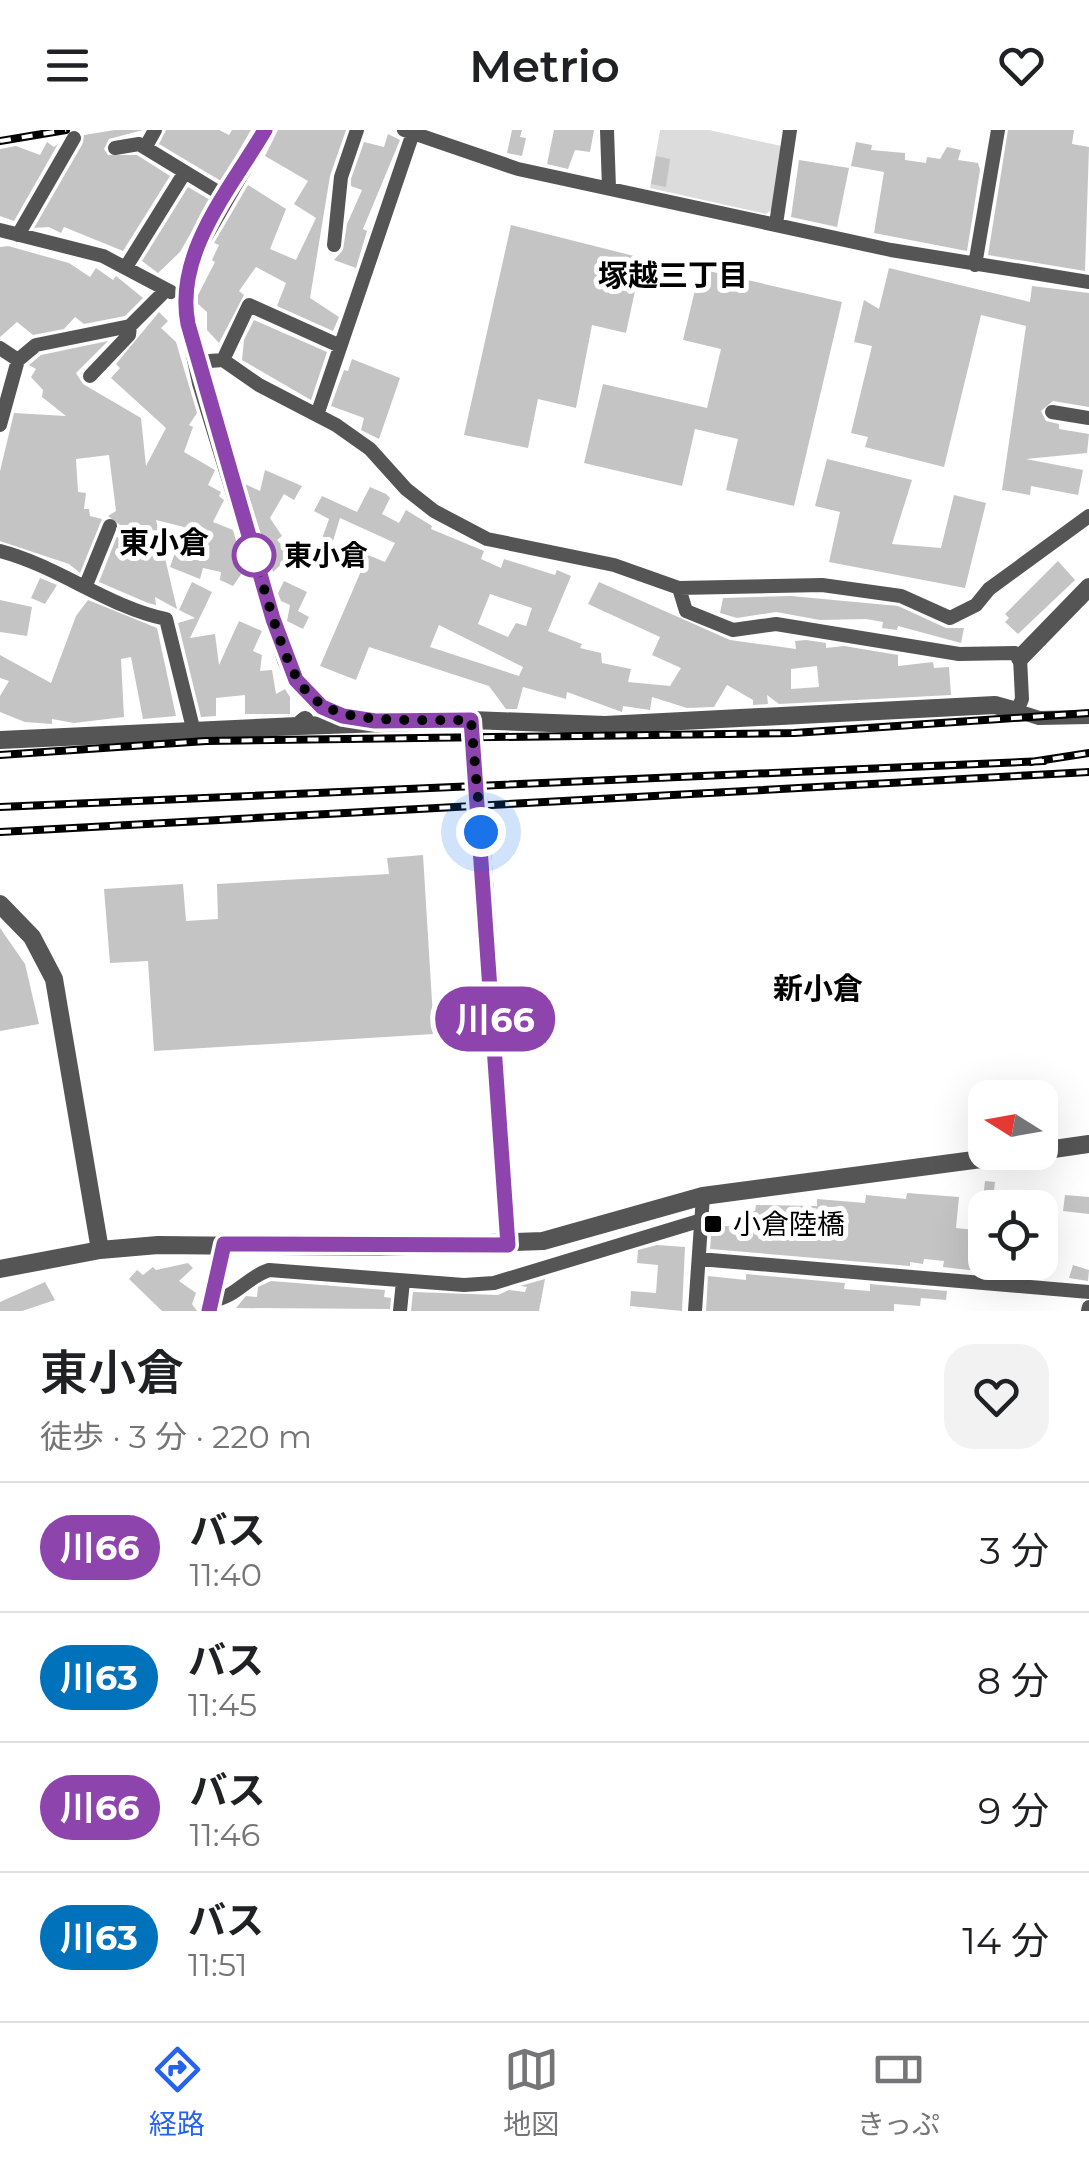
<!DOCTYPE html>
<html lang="ja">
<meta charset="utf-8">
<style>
:root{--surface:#fff;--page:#f2f2f2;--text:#202124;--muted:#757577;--line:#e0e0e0;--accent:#2563eb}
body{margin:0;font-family:Montserrat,"Noto Sans JP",sans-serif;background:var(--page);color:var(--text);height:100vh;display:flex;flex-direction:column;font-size:38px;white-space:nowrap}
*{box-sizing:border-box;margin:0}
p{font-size:32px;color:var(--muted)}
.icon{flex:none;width:55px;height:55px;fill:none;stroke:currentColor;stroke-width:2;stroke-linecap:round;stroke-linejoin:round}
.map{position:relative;height:1181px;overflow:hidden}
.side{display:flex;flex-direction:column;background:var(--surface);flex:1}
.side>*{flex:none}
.badge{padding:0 20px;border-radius:32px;font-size:35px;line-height:65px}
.needle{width:65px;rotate:281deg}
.fabs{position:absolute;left:968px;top:950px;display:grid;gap:20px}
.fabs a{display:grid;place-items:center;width:90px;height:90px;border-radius:20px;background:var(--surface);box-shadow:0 10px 40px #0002;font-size:50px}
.you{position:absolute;width:50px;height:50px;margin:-25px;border:8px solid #fff;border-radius:50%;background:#1a73e8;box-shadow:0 0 0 15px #1a73e833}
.map>.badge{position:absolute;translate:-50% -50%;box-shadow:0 0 0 5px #fff}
.round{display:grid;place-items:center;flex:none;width:105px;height:105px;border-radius:30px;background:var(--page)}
.head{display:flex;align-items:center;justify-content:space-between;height:170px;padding:0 40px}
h1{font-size:48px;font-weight:600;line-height:75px}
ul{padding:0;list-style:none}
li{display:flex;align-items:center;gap:30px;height:130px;padding:0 40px;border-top:2px solid var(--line)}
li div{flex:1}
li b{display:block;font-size:38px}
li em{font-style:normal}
li .badge{min-width:110px;font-weight:700;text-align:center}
header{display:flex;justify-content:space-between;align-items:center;height:130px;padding:0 40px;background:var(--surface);font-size:45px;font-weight:600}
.menu{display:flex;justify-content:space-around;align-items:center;height:140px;border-top:2px solid var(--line);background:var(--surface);font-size:28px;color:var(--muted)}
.menu a{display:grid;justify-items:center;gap:5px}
.menu .selected{color:var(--accent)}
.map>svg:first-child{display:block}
.green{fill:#dcdcdc}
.building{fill:#c4c4c4;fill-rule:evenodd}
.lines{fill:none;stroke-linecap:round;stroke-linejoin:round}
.minor{stroke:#555;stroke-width:14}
.tertiary{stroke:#555;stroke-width:18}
.rail-casing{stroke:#000;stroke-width:8}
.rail{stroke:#fff;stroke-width:4;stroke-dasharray:11;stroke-linecap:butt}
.tertiary-bridge{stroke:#555;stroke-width:18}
.line-casing{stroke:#fff;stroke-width:22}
.line{stroke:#8e44ad;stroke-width:15}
.walk{stroke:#000;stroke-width:10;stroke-dasharray:0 18}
.stop-dot{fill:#fff;stroke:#8e44ad;stroke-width:5}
.poi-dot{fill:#000;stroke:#fff;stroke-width:4}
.labels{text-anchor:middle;stroke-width:10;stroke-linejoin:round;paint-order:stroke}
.stop-label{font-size:28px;font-weight:bold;fill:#000;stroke:#fff;text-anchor:start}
.poi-label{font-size:28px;fill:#000;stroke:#fff;text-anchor:start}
.neighbourhood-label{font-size:30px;font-weight:bold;fill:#000;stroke:#fff}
</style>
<header><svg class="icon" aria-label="menu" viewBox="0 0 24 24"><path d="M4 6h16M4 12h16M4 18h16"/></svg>Metrio<svg class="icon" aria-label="heart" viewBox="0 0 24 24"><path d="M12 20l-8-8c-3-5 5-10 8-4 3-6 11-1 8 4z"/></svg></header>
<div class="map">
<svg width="1089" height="1181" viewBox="0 0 1089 1181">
<rect width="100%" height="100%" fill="#fff"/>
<path class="green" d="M660,0H709L781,16L773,79L766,84L650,58Z"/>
<path class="building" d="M115,0H143L109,9L104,19L108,25H137L170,46L123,121L64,97L61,103L49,97L34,98L83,13L84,5Z
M166,0H219L229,5L232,0H251L221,51L159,14Z
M278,0H346L330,46L310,168L339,187L333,201L277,176L286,153L256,137L239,161L244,165L219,213L207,200V182L198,174V165L215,132L212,130L219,115L214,113L248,55L286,79L270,119L296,130L316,88L294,74L308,51L265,26Z
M512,0H522L520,7L526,8L522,26L507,23Z
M554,0H594L590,22L575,20L568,39L547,34Z
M1008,0H1074L1072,14L1089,17L1085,141L988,125Z
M388,4L400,10L363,99L367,101L356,138L334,130L343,120L347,94L362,60L351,56V49L364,12L384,17Z
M47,12L54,17L58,14L14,91L0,86V19L16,16L40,25Z
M856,12L872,15L871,20L905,23V30L926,33L927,27L940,29L947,17L961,20L958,30L978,33L980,40L967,121L874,103L884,42L851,36Z
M656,26L670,29L666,57L651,54Z
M799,30L849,38L837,97L791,87Z
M188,57L210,70L180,122L158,143L142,131Z
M511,95L642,128L626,203L592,195L576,278L538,269L528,318L464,305Z
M8,116L69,133L90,147L96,138L113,150L116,146L143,168L125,186L84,194L75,187L64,199L33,205L17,192L0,207V117Z
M889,138L1030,172L1032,156L1089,163V277L1053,271L1041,281L1046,291L1059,294V299L1089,304L1087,323L1026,329L1083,340L1078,365L1031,356L1030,365L1002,360L1026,196L981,185L944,337L865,317L868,307L851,303L872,216L854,212L864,170L879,179Z
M700,139L842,172L794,376L726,360L738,309L695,299L682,356L584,333L603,254L707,278L721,219L683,210Z
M159,182L168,191L161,198L176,212L197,283L189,295L193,297L184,322L215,340L208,355L221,362L219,366L224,370L213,392L233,400L244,440L233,456L220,450L221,442L203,438L200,449L170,437L184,397L156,390L177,479L155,467L156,475L148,473L99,452L121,396L108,386L116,381L109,325L76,329L78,362L86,363L84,379H89L90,386L102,389L80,443L69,434L0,411V341L14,283L66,286L42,267L43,260L31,247L36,239L29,235L41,225L108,211L76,243L83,254L141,288L146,336L166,298L111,248L120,238L116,234Z
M254,190L327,222L311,270L242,230L244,210Z
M352,229L400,248L379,309L361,300L364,288L331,276L344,240L348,241Z
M827,329L912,350L892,414L941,418L954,365L986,373L965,458L829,432L840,382L815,376Z
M265,340L302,356L294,370L284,364L270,388L282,406L277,410L291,425L273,442L245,354L260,361Z
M370,357L386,364L390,368L382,384L399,393L406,380L432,396L431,399L484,421L481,429L501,438L504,429L555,445L557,440L571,446L548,501L582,514L580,518L601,523L602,533L631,539L628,552L670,556L681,538L652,525L660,507L588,474L599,452L730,510L796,519L795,511L806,510L826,513V518L844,516L898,525V536L933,532L934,538L949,537L951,565L779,574L767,565L768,574L753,575V570L727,555L714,577L687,578L652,567L650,580L623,576L622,582L567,562L566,569L523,557L517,579H506L489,556L369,517L356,550L320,536L368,425L385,432L395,413L340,388L330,421L319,417L329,389L314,381L322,366L357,382ZM490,464L532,478L526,496L516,493L508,507L478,494ZM439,495L523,537L519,546L430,517ZM817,536L819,557L791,559V539Z
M1058,431L1075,450L1018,504L1005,492L1009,488L1005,484Z
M40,448L57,455L45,474L31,468Z
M284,451L307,462L298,481L309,487L303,499L287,491L290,475L281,471L278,463Z
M192,452L212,462L190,508L215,504L219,535L239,491L262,501L253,521L262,525L260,541L272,540L276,564L285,559L290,567V584H245V565L216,568V586L201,587L178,493L195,488L179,480Z
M791,466L898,476L946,498H964L961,513L898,496L897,500L882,498L883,492L866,489L820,490L776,482L737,488L720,483L723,468Z
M0,470L32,477L27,506L0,502Z
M88,470L157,498L176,586L143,589L131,527L121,529L124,587L74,593L52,589V594L25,592L0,582V566L9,551L0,548V525L51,553L76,486Z
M423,725L434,904L154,921L148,831L110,833L104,759L183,754L186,791L218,789L217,754L389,744L387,728Z
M0,798L25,834L39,894L0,901Z
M985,1051L995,1052L992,1078H982Z
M907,1063L959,1067L956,1098L985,1101V1132H1003V1144L943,1137L944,1131L924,1129L923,1134L910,1132V1136L710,1119L712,1095L739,1097L741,1080L755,1081L756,1075L817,1076V1069L865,1073L866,1065L906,1069Z
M1065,1065L1089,1067V1084L1063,1081Z
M657,1115L685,1117L682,1181L630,1176L631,1161L656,1163L658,1135L637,1133L638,1120Z
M188,1133L193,1138L179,1151L196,1163L192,1174L197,1181H162L129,1149L137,1140L143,1145L153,1137L156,1140Z
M1073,1135L1089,1140L1088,1151L1069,1148Z
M746,1144L845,1153L844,1159L870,1161V1154L947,1161L946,1170L921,1168L920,1176L894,1174V1181H706L708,1146L746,1150Z
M545,1149L539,1181H411L413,1162L498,1165L509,1160L525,1162L527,1157L520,1156Z
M271,1151L385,1160L384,1167L391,1168L390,1179L236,1178L246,1166L257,1167L258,1157Z
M45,1152L55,1170L22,1181H0V1172Z"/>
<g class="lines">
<path class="minor" d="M404,0L518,39L891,120L1089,152
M607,0L609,58
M115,18L139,14L226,67
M145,18L155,0
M776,94L790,0
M0,100L103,126L171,162
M18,105L74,8
M334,115L341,47L357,0
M975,135L998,0
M126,137L185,42
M0,218L18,230
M223,230L249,175L340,216
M196,232L223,230L259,255L336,295L370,319L406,359L434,381L487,409L614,435L679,458L822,455L901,466L950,488L976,475L989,459L1089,386
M90,246L129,205L130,196
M1052,282L1089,288
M317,285L414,0
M0,295L18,230L36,215L130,196L164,162
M0,421C58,436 108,477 166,489L193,598
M86,455L110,396
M679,458L686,481L733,500L776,494L959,524L1015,523L1020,528L1022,569L1017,581L1039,588L1089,587
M699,1129L1089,1162
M213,1170C235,1168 247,1147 269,1140L464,1155L494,1153L702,1090
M400,1181L403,1151
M695,1181L703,1066
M1088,1181L1089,1177"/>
<path class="tertiary" d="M265,0L197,118L185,161V178L201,253L286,530C298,558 318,582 350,587
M1020,528L1089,457
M298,596L471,590L605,595L995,575L1017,581
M0,610L298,596L305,590
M480,689L508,1115
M0,774L32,807L54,849L100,1120
M1040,1021L1089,1014
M0,1139L100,1120L158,1115L380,1117L543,1111L703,1066L1034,1022
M209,1181L224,1114"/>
<g class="rail-casing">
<path id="rail" d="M0,11L66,0
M0,625L206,611L794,603L1089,583
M1031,632L1089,623
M0,677L1044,631
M0,702L1089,642"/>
</g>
<use href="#rail" class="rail"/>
<path class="tertiary-bridge" d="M471,590L480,689"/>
</g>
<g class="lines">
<g class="line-casing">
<path id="line" d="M209,1181L224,1114L508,1115L471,590L375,591L343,586L322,577L296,550L273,489L188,194C174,123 231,58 265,0"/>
</g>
<use href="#line" class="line"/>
<path class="walk" d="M254,425C303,589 296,592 471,590L481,702"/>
</g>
<circle class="stop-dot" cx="254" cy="425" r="20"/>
<rect class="poi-dot" x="703" y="1084" width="20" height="20" rx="5"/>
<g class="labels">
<g class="stop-label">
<text x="284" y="435">東小倉</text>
</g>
<g class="poi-label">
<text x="733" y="1104">小倉陸橋</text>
</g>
<g class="neighbourhood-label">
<text x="673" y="156">塚越三丁目</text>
<text x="164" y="423">東小倉</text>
<text x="818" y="869">新小倉</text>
</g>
</g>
</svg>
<div class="fabs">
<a><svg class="needle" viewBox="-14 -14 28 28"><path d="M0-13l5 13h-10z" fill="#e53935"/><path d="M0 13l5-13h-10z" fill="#757577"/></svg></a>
<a><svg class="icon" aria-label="locate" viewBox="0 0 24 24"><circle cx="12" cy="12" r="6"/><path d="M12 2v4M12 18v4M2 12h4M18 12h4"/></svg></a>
</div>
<div class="you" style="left:481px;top:702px"></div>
<b class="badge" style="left:495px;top:889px;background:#8e44ad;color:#fff">川66</b>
</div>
<section class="side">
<div class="head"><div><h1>東小倉</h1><p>徒歩 · 3 分 · 220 m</p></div><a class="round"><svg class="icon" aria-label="heart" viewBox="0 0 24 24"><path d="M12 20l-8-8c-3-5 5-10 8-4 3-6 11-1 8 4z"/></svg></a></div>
<ul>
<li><span class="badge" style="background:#8e44ad;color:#fff">川66</span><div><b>バス</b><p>11:40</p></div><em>3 分</em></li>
<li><span class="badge" style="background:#0072bc;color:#fff">川63</span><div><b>バス</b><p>11:45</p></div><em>8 分</em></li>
<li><span class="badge" style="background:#8e44ad;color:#fff">川66</span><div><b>バス</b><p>11:46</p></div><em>9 分</em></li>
<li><span class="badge" style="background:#0072bc;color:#fff">川63</span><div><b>バス</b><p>11:51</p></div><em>14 分</em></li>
</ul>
</section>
<nav class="menu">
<a class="selected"><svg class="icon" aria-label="directions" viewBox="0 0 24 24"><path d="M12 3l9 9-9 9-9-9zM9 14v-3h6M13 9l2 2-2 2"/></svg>経路</a>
<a><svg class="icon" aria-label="map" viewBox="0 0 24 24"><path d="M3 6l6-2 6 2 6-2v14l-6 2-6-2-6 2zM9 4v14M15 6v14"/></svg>地図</a>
<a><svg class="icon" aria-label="tickets" viewBox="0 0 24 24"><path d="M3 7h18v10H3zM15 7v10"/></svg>きっぷ</a>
</nav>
